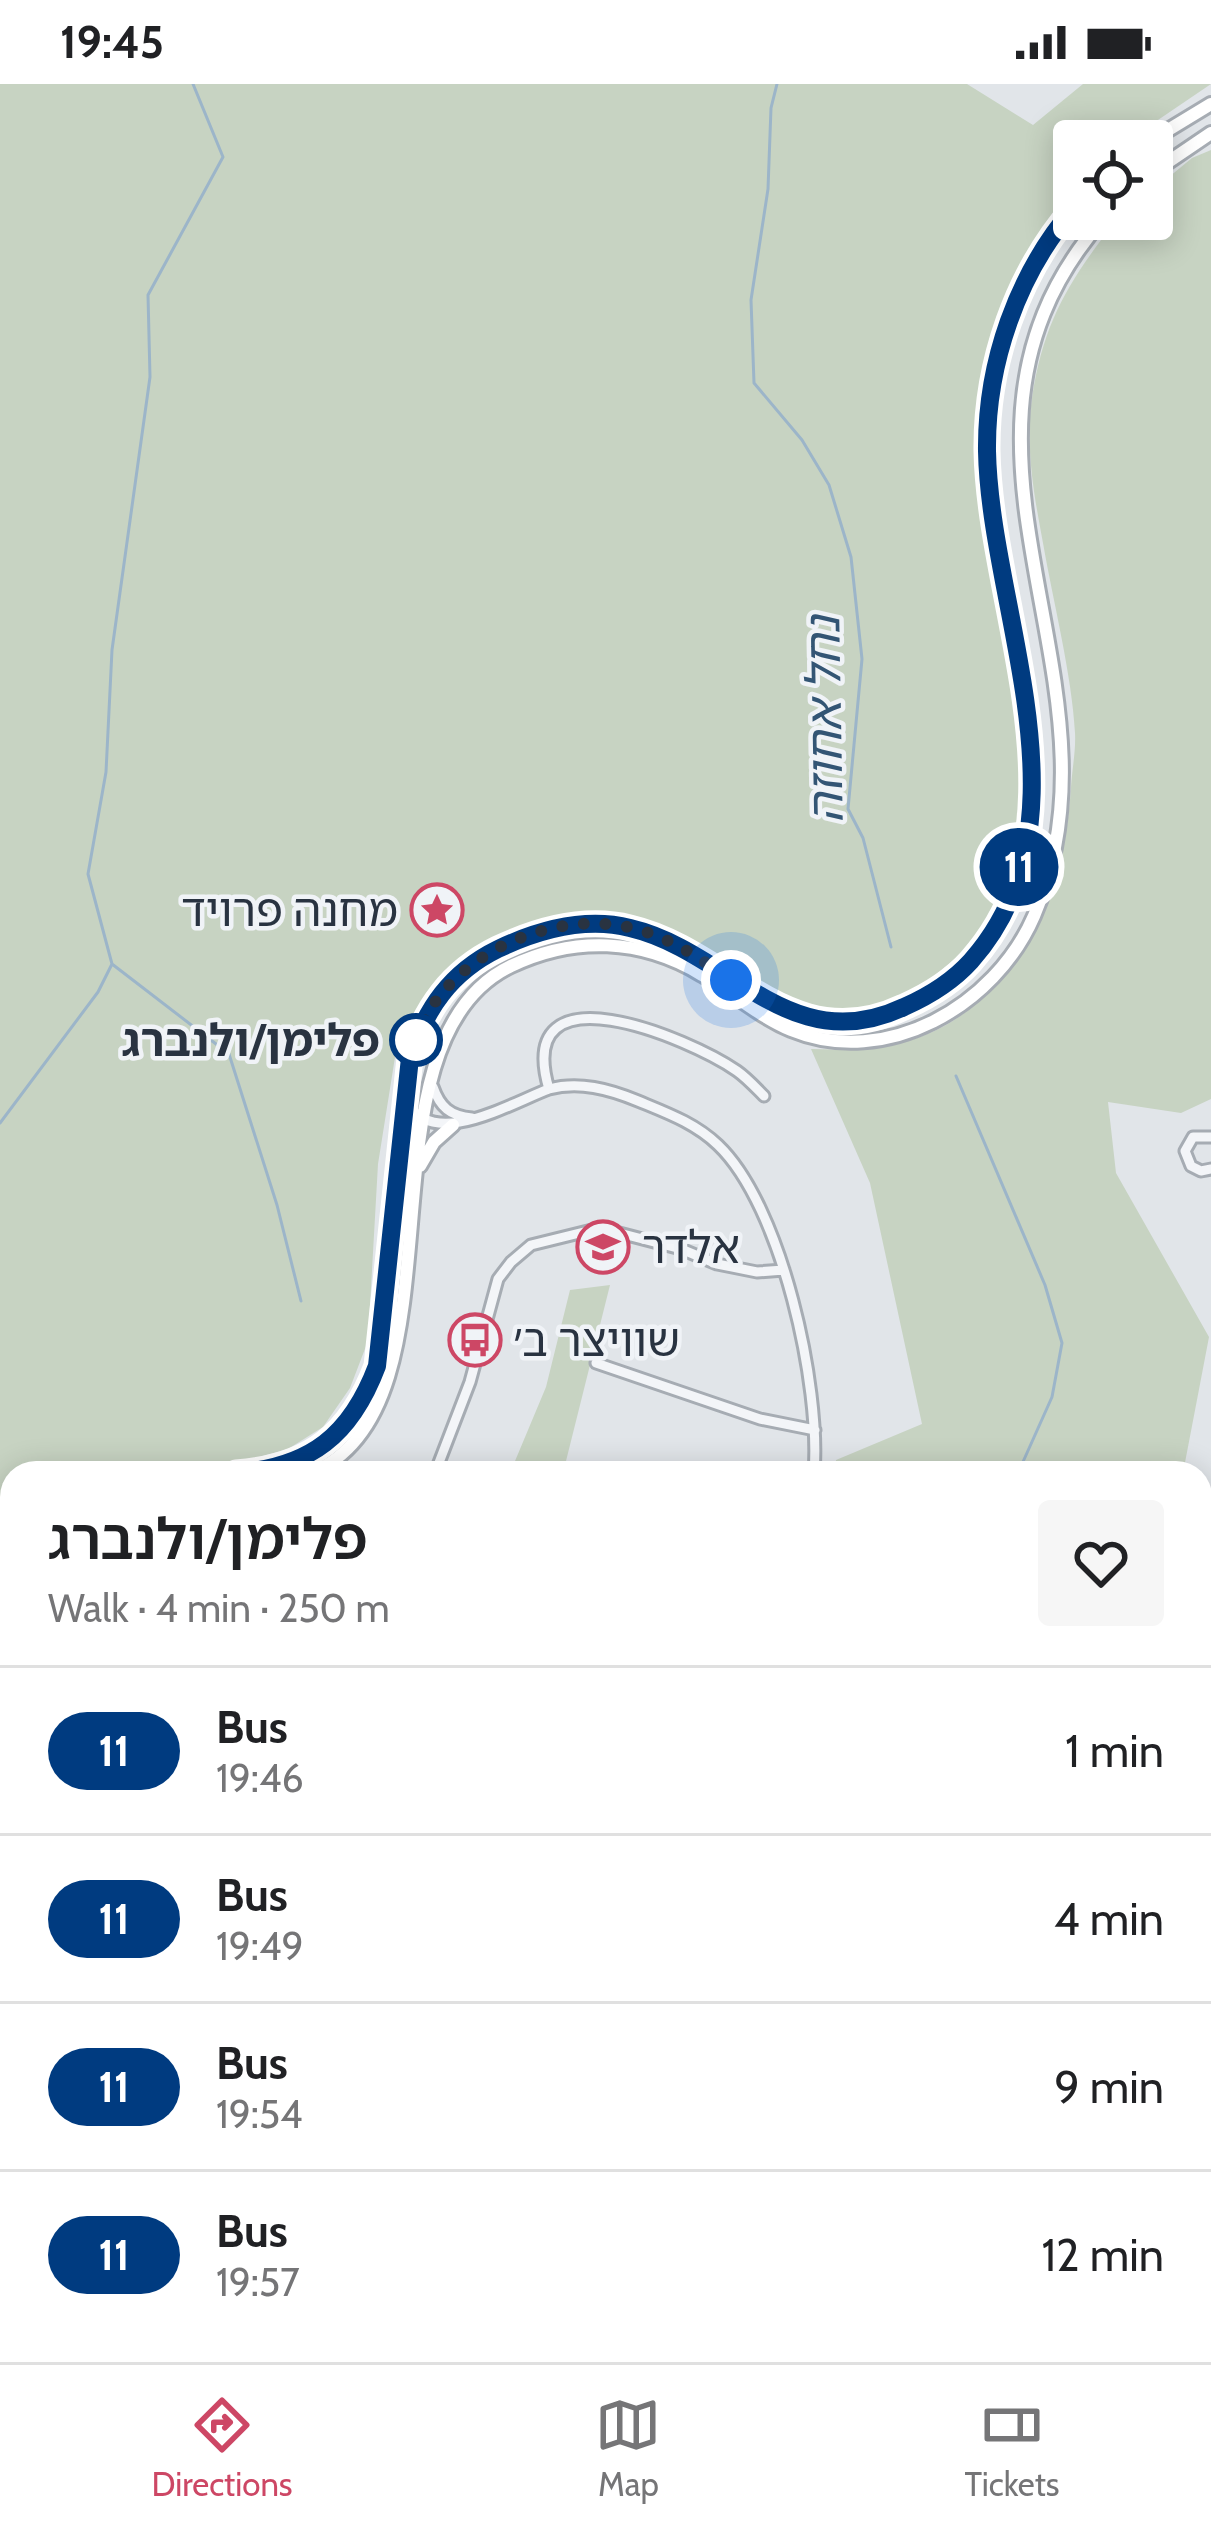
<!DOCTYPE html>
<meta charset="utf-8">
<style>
:root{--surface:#fff;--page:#f6f6f6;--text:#202124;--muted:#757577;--line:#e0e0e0;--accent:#cd4765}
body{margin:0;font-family:Cabin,"Noto Sans Hebrew",sans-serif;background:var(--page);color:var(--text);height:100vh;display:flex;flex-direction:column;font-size:45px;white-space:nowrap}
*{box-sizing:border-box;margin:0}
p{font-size:39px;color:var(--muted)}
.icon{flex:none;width:66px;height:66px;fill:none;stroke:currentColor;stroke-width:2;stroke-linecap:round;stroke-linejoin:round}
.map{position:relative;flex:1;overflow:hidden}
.drawer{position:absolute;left:0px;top:1377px;width:1212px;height:903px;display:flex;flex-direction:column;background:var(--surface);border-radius:36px 36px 0 0;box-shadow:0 6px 30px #0003}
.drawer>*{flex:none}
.badge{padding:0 24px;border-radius:39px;font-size:42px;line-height:78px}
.buttons{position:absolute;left:1053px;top:36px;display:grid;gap:24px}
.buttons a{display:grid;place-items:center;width:120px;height:120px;border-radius:12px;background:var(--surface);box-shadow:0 6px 30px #0003;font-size:60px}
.you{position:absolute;width:60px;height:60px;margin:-30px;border:9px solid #fff;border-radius:50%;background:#1a73e8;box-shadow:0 0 0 18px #1a73e833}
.map>.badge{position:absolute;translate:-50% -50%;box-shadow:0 0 0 6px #fff}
.round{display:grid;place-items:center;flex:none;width:126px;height:126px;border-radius:12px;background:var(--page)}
.headline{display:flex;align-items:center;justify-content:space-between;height:204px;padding:0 48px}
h1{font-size:57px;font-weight:600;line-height:90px}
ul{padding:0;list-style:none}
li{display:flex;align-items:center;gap:36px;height:168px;padding:0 48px;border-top:3px solid var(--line)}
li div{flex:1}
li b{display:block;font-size:45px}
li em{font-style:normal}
li .badge{min-width:132px;font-weight:700;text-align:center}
.status{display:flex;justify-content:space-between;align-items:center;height:84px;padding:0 60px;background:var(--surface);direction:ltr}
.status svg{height:33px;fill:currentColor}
.tab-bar{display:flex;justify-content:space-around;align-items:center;height:168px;border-top:3px solid var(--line);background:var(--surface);font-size:33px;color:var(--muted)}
.tab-bar a{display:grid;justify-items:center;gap:6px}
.tab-bar .current{color:var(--accent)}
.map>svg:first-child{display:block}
.green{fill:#c7d3c2}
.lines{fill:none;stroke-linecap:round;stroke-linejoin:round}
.stream{stroke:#9cb5c9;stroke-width:3}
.street-casing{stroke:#a6acb3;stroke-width:15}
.secondary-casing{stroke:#a6acb3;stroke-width:18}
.primary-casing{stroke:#a0aab5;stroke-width:20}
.street{stroke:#f3f5f8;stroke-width:9}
.secondary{stroke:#fff;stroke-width:12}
.primary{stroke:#fff;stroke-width:14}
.line-casing{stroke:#fff;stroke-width:27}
.line{stroke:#003b80;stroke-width:18}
.walk{stroke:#293341;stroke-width:12;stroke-dasharray:0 21.6}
.stop-dot{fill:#fff;stroke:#003b80;stroke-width:6}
.labels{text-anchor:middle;stroke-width:9;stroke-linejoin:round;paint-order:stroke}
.poi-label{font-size:45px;fill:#293341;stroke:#f0f3f7;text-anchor:start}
.stop-label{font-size:45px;font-weight:bold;fill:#293341;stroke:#f0f3f7;text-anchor:end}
.water-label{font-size:48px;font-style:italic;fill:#335574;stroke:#f0f3f7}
</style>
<div class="status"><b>19:45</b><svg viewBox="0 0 49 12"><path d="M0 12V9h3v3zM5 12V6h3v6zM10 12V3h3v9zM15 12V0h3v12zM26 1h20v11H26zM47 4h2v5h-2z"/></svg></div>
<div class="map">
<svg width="1211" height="2278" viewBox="0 0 1211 2278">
<rect width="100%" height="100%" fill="#e1e5e9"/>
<path class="green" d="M0,0H967L1033,41L1083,0H1211L1127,57H1074V111L1055,131L1011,203L981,295L975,365L1024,674L1018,751L998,814L975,859L904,916L851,929L806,925L758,902L699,861L642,838L598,829L568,832L493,859L444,890L399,948L378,1080L368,1257L350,1304L323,1343L288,1365L249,1376L95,1389H12V1449L0,1463Z
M1211,66V1015L1181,1029L1108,1018L1116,1089L1209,1253L1183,1389H835L836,1376L922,1340L870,1099L811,965C891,968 944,958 1000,896C1049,841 1066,776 1071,703C1072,686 1076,666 1075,649C1072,591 1053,517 1043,459C1034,411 1025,362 1032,314C1044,235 1070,196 1117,135H1152V107L1192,74Z
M610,1201L563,1389H510L546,1303L570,1206Z
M0,1608L12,1631V2268H69L68,2278H0Z
M338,2268H834L843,2278H819L810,2270L805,2278H343Z"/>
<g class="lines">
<path class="stream" d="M777,0L771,24L768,105L751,216L754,299L802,356L829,401L851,473L862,575L848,725L863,754L891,863
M112,880L229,970L277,1121L301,1217
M956,992L1045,1201L1062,1259L1052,1313L1018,1389
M0,1039L98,908L112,880L88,790L106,688L112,566L150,293L148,211L223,73L193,0
M0,1904L12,1907
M349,2268L351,2278
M710,2268L714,2278"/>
<g class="street-casing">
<path id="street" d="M433,1003C440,1023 450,1032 472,1034
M549,1005C512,879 689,954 737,987C747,994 756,1004 764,1012
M408,1019C434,1066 511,1019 549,1005C579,997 609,1005 638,1017C667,1029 695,1039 718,1061C782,1122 821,1303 814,1389
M1211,1053H1193L1185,1067L1191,1082L1201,1087L1211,1085
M596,1279L760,1335L815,1346
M435,1389L470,1298L498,1195L511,1178L531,1161L600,1144L681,1165L717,1180L757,1188L784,1186
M1200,1776L1211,1752
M1200,2064L1209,2101L1211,2152
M1200,2243L1211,2248
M991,2268L1013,2274L1037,2268
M914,2278L948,2268"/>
</g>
<g class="secondary-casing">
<path id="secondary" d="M1150,57L1211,20
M1152,89L1211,49
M420,1082L434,1058L453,1041
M236,1389C311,1383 351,1352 377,1282L410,974C425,925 451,888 498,865C537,845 586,834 630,844C729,866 789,977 904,923C929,912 953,897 971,877C1096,736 990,527 987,367C986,281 1017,190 1074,125
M311,1389C474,1322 348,960 511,882C574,852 641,854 702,891C732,908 758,932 791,946C886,985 995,922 1034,832C1137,594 907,359 1103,135
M0,1494L12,1468
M12,1535V1550
M0,1590L12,1612
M1200,1951L1211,1947
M1200,1967L1211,1962"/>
</g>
<g class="primary-casing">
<path id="primary" d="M1200,2025L1211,2014
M1200,2046L1211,2034
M1200,2057L1211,2049
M979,2278L985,2268
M1000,2278L1006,2268"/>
</g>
<use href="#street" class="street"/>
<use href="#secondary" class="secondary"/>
<use href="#primary" class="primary"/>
</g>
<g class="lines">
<g class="line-casing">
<path id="line" d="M236,1389C311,1383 351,1351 377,1282L410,974C425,925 451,888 498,865C538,846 586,833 630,844C729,867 790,977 904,923C929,912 953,897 971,877C1096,736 990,527 987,367C986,280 1017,190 1074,124"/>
</g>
<use href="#line" class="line"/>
<path class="walk" d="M416,956C442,874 549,824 632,844C669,853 700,874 731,896"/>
</g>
<defs>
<g id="sight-ring" transform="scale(2.7)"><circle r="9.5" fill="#f0f3f7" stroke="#cd4765" stroke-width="1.5"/><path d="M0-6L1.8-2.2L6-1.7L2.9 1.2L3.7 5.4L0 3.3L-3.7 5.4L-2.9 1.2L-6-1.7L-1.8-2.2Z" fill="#cd4765"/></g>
<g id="school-ring" transform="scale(2.7)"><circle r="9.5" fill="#f0f3f7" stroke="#cd4765" stroke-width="1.5"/><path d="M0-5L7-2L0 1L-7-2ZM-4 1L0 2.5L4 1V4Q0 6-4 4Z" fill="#cd4765"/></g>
<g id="bus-ring" transform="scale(2.7)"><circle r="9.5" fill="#f0f3f7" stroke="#cd4765" stroke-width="1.5"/><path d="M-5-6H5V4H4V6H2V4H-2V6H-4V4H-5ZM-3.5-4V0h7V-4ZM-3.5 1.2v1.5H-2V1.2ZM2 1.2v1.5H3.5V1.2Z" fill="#cd4765"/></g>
</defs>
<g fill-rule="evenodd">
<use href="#sight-ring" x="437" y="826"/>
<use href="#school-ring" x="603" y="1163"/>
<use href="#bus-ring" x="475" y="1256"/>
</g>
<circle class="stop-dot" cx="416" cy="956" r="24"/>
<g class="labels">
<g class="poi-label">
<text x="398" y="842" text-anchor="end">מחנה פרויד</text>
<text x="642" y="1179">אלדר</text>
<text x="514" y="1272">שוויצר ב׳</text>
</g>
<g class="stop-label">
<text x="380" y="972">פלימן/ולנברג</text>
</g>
<g class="water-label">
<text transform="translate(824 636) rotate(-91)" y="17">נחל אחוזה</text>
</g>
</g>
</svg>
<div class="buttons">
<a><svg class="icon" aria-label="locate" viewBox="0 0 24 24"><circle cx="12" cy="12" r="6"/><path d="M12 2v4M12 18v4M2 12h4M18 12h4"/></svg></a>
</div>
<div class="you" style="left:731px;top:896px"></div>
<b class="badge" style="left:1019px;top:783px;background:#003b80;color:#fff">11</b>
<section class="drawer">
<div class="headline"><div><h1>פלימן/ולנברג</h1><p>Walk · 4 min · 250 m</p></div><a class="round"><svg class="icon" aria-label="heart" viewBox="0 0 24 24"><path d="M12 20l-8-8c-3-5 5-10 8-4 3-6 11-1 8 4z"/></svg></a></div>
<ul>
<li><span class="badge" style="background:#003b80;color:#fff">11</span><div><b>Bus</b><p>19:46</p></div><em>1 min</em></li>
<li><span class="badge" style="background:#003b80;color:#fff">11</span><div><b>Bus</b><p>19:49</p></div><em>4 min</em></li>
<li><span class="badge" style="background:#003b80;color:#fff">11</span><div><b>Bus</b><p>19:54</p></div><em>9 min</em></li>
<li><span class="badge" style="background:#003b80;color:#fff">11</span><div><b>Bus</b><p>19:57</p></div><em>12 min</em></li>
</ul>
</section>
</div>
<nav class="tab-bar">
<a class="current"><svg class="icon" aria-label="directions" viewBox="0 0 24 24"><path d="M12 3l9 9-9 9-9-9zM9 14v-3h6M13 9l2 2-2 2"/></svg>Directions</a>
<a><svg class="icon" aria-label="map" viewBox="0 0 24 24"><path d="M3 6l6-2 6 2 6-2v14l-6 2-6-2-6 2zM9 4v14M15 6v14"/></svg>Map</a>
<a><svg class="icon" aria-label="tickets" viewBox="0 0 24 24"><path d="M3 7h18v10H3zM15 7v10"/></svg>Tickets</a>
</nav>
